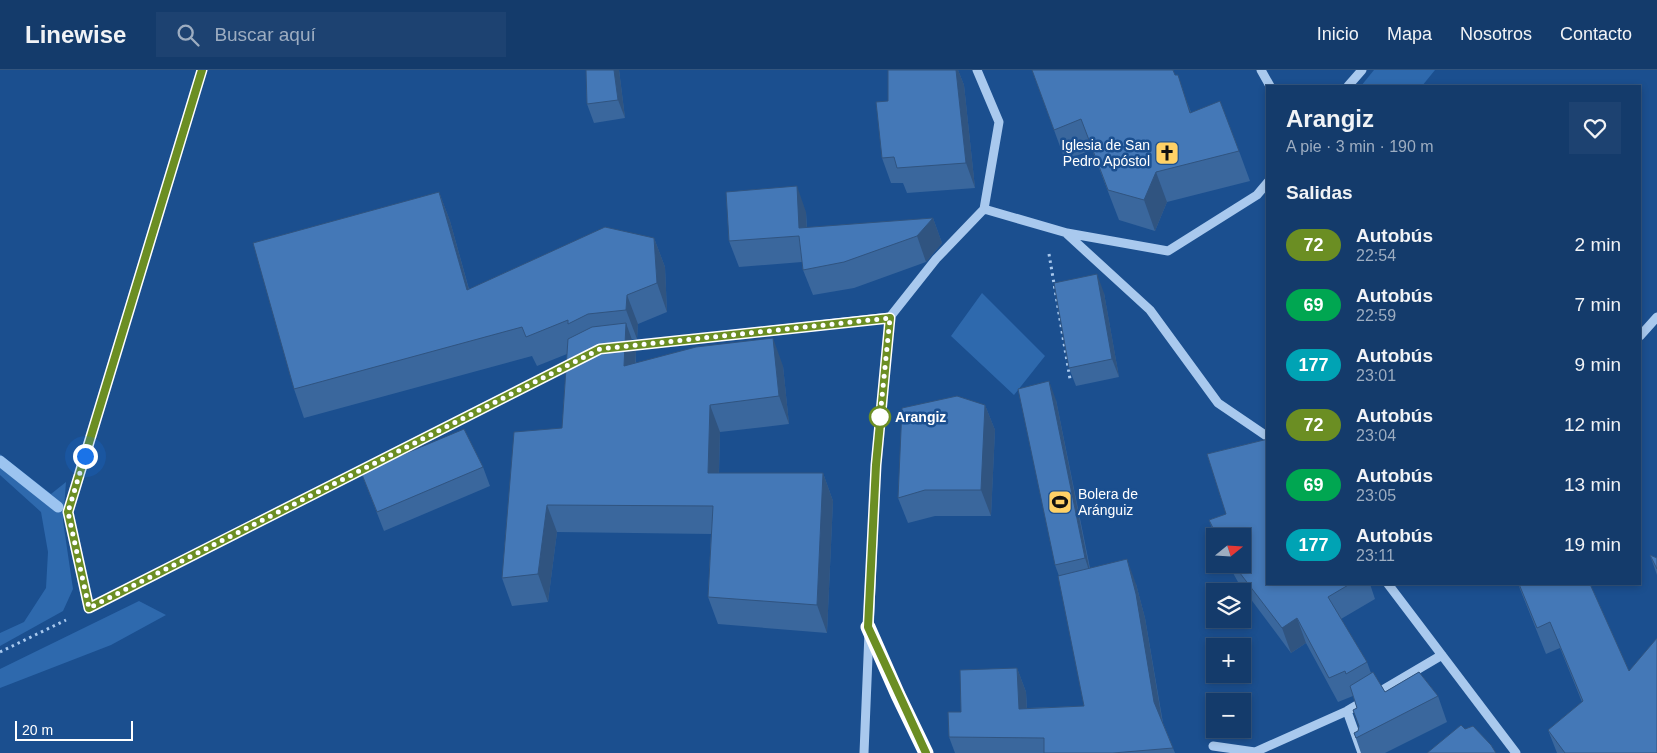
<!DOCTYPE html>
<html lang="es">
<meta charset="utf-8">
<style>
:root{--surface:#143b6b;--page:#1d4271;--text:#f1f3f6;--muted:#9dadc1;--line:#33557e}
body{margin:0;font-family:Arial,sans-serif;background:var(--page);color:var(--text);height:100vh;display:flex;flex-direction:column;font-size:19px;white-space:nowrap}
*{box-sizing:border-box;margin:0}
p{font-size:16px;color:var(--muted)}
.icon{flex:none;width:28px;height:28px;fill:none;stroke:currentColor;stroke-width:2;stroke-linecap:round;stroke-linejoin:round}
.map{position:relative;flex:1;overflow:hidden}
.panel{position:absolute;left:1266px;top:15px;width:375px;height:500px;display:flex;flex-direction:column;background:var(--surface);border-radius:0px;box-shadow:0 2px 8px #0003,0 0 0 1px var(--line)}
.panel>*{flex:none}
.badge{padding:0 10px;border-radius:16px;font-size:18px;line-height:32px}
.needle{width:32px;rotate:72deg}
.tools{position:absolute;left:1206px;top:458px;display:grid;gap:10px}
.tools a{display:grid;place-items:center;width:45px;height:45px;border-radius:0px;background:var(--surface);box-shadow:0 2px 8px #0003,0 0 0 1px var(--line);font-size:25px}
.scale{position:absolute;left:15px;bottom:12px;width:118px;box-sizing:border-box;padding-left:5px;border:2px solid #fff;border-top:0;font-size:14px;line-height:18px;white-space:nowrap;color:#fff;-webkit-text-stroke:4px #1b4f8f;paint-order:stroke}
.you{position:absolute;width:25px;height:25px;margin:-12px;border:4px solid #fff;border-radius:50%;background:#1a73e8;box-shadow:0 0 0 8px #1a73e833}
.map>.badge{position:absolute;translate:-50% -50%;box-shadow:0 0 0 2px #fff}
h2{padding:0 20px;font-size:19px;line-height:45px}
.round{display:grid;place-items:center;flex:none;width:52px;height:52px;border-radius:0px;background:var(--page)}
.overview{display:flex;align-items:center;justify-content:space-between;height:85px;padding:0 20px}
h1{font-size:24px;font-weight:600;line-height:38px}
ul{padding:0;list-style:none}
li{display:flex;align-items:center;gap:15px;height:60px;padding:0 20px}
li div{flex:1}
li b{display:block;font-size:19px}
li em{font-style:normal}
li .badge{min-width:55px;font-weight:700;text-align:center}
header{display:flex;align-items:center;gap:30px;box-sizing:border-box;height:70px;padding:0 25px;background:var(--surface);border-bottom:1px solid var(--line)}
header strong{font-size:24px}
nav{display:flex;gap:28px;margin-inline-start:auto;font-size:18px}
.search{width:350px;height:45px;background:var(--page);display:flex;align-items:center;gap:12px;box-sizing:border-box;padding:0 18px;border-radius:0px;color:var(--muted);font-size:19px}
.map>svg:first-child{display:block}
.green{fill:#2e69ad}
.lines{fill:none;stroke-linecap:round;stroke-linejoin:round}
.stream{stroke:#9cc4f0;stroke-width:11}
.path{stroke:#a9c9ee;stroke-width:3;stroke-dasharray:2.5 4;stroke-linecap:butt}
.minor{stroke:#a9c9ee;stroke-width:9}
.highway{stroke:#fff;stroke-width:15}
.wall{fill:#3a679d}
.shaded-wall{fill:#305480}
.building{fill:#4478b7;stroke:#305480}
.line-casing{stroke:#fff;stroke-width:11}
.line{stroke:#6b8e23;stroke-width:8}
.walk{stroke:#fff;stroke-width:5;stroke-dasharray:0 9}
.stop-dot{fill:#fff;stroke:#6b8e23;stroke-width:2.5}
.labels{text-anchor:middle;stroke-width:5;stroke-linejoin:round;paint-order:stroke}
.poi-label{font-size:14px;fill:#fff;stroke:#1b4f8f;text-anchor:end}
.stop-label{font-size:14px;font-weight:bold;fill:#fff;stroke:#1b4f8f;text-anchor:start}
</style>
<header>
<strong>Linewise</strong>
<div class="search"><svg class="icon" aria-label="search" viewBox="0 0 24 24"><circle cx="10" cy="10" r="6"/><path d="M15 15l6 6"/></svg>Buscar aquí</div>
<nav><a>Inicio</a><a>Mapa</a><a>Nosotros</a><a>Contacto</a></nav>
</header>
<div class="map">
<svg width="1657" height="683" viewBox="0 0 1657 683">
<rect width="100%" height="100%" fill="#1b4f8f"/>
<path class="green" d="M1374,0H1435L1422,16H1361Z
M982,223L1045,286L1014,325L951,266Z
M0,384L51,424L66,412L63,451L73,519L63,541L0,576V563L24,552L46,518L48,482L41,442L0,405Z
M139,531L166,545L111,575L0,618V599Z"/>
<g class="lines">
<path class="stream" d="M0,391L58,437"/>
<path class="path" d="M1049,184L1070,309
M0,582L66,550"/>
<path class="minor" d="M202,0L68,442L89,538L575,292
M1261,0L1270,16
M1348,16L1362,0
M984,139L1067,163L1168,181L1257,125L1268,112
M1067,164L1150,240L1218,333L1268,367
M1640,266L1657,247
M622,277L890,247
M1388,514L1516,683
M1347,641L1362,683
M1213,676L1255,682L1347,641L1442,585
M864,683L876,395L890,247L936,189L984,139L999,52L977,0"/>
<path class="highway" d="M868,557L898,625L926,683"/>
</g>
<path class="wall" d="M586,0H619L625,48L594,53L587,34Z
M888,0H958L964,15L975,118L907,123L903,113H891L882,88L888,31Z
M1032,0L1176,5L1191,42L1239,81L1250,111L1167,132L1155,161L1119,150L1092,80L1065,90Z
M439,122L450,151L469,219L654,168L665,197L667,242L638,254L637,269H632L636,281V293L783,296L789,354L720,362L719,403H823L833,431L827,563L718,554L708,527L711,464L557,462L548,532L512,536L502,508L562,358L567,284L537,296L532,286L304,348L294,319Z
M806,142L807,158L933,148L942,173L926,192L854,218L813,225L803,200L802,192L739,197L729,171Z
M1104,223L1119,307L1076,316L1069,298Z
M1056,330L1090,498L1136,514L1145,548L1163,653L1175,683H955L949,667L961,642L1017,598L1026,622L1027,638L1084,636L1059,506L1055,495Z
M985,335L995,360L991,446H935L908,453L898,428Z
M1268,369V514H1370L1375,529L1341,549L1367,592L1371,603L1373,602L1385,622L1419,602L1438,626L1447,652L1385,683H1361L1354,663L1358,661L1359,656L1353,640L1357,638L1353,626L1338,632L1306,573L1291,583L1238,512L1228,494H1242V466H1215V467L1209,450L1226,444L1207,384Z
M483,397L490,416L384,461L361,402Z
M1650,485L1657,488V505Z
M1518,514H1590L1629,601L1657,683H1557L1548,660L1582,632L1560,578L1546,584Z"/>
<path class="shaded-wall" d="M614,0H619L625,48L618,30Z
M956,0H958L964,15L975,118L966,93Z
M1178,5L1188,35L1201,73L1190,43Z
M1156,102L1167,132L1155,161L1144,130Z
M797,116L806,142L808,184L799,158Z
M439,122L450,151L477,249L467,220Z
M933,148L942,173L926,192L917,166Z
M654,168L665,197L667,242L657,213Z
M1097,204L1104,223L1119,307L1112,289Z
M627,225L638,254L637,269L626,240Z
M626,253L636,281L634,323L624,296Z
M773,268L783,296L789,354L779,326Z
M1049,311L1056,330L1091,507L1085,488Z
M710,335L720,362L718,431L708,403Z
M985,335L995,360L991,446L981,420Z
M823,403L833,431L827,563L817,535Z
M547,435L557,462L548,532L538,504Z
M1127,489L1136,514L1145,548L1163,656L1154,632Z
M1297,548L1306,573L1291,583L1282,558Z
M1017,598L1026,622L1028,663L1019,639Z"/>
<path class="building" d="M586,0H614L618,30L587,34Z
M888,0H956L966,93L897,98L894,87L882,88L876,32L888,31Z
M1032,0H1173L1175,5H1178L1190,43L1220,31L1239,81L1156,102L1144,130L1108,120L1081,49L1054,60Z
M797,116L799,158L933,148L917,166L844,192L803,200L799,166L729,171L726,122Z
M439,122L467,220L605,157L654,168L657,213L627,225L626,240L588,244L568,254V250L526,267L522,257L294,319L253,173Z
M1097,204L1112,289L1069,298L1054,213Z
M626,253L624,296L696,277L773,268L779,326L710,335L708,403H823L817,535L708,527L713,436L547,435L538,504L502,508L514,362L562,358L568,269L592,257Z
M1049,311L1085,488L1055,495L1018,319Z
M957,326L985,335L981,420H925L898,428L902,338Z
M464,359L483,397L377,442L361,402Z
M1268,369V514H1350L1328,527L1367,592L1346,604L1345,601L1329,608L1297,548L1282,558L1233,494H1242V466H1217L1209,450L1226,444L1207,384Z
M1650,485L1657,488V499Z
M1127,489L1136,524L1154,632L1173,678L1113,683H1044V668L949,667L948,642H961L960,600L1017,598L1019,639L1084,636L1058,506Z
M1519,514H1590L1629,601L1657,568V683H1565L1548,660L1583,631L1550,552L1537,558Z
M1373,602L1385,622L1419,602L1438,626L1356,668L1354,663L1358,661L1359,656L1353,640L1357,638L1350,616Z
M1461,655L1465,659L1473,656L1491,675L1496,683H1427Z"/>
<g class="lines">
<g class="line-casing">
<path id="line" d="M202,0L68,442L89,538L600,279L890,248L876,395L868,557L926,683"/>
</g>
<use href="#line" class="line"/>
<path class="walk" d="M85,386L68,442L89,538L600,279L890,248L880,347"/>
</g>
<defs>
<g id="church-square" transform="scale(1.25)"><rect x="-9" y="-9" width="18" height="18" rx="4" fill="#ffd166" stroke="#1b4f8f"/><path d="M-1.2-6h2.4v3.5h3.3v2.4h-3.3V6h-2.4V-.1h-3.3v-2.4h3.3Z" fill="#111"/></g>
<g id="stadium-square" transform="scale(1.25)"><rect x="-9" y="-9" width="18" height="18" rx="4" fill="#ffd166" stroke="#1b4f8f"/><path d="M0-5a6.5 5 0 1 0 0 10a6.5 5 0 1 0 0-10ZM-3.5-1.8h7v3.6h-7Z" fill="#111"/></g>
</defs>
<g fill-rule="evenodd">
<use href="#church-square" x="1167" y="83"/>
<use href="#stadium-square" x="1060" y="432"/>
</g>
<circle class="stop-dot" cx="880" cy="347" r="10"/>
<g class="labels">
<g class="poi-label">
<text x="1150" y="80">Iglesia de San<tspan x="1150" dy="16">Pedro Apóstol</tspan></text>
<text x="1078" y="429" text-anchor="start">Bolera de<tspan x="1078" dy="16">Aránguiz</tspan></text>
</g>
<g class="stop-label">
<text x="895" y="352">Arangiz</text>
</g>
</g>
</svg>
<div class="tools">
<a><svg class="needle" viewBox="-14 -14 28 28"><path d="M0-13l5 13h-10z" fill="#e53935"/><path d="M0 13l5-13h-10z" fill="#9dadc1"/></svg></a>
<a><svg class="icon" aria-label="layers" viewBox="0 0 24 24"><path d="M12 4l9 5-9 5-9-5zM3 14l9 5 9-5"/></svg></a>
<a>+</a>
<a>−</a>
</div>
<div class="scale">20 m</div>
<div class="you" style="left:85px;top:386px"></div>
<section class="panel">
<div class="overview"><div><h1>Arangiz</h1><p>A pie · 3 min · 190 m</p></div><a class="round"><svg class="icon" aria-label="heart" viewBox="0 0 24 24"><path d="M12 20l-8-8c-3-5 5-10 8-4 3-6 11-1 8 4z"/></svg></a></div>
<h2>Salidas</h2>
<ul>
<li><span class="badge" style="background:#6b8e23;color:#fff">72</span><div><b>Autobús</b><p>22:54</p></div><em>2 min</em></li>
<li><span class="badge" style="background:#00a651;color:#fff">69</span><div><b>Autobús</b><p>22:59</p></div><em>7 min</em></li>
<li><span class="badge" style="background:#00a3b4;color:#fff">177</span><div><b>Autobús</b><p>23:01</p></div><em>9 min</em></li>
<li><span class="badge" style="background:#6b8e23;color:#fff">72</span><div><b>Autobús</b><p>23:04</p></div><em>12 min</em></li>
<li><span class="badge" style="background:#00a651;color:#fff">69</span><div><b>Autobús</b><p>23:05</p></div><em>13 min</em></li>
<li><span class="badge" style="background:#00a3b4;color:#fff">177</span><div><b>Autobús</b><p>23:11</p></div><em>19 min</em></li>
</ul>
</section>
</div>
